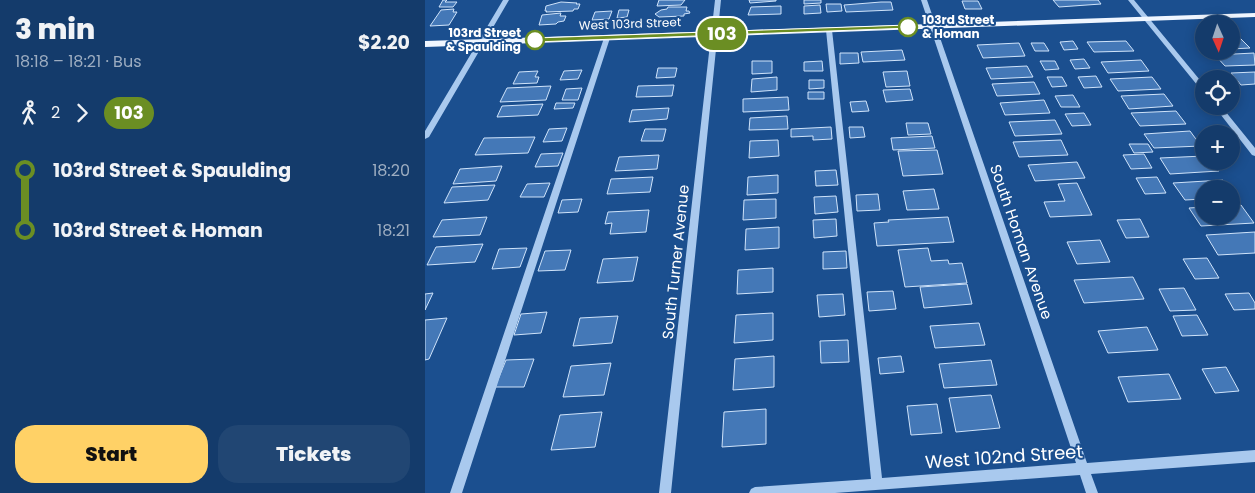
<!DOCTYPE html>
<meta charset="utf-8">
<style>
:root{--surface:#143b6b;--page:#214673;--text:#f1f3f6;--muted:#9dadc1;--line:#33557e;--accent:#ffd166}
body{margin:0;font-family:Poppins,sans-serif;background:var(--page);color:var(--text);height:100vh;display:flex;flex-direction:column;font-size:19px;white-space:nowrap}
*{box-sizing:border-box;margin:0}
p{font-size:16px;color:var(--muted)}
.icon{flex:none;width:28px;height:28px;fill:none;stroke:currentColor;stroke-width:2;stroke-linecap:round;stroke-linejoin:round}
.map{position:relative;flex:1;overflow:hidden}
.drawer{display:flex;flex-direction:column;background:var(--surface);width:425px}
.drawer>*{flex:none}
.badge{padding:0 10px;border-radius:16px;font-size:18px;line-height:32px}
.needle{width:32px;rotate:177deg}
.buttons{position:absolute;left:770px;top:15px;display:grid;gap:10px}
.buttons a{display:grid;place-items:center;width:45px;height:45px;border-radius:50%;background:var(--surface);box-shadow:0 2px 12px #0003,0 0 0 1px var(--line);font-size:25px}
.map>.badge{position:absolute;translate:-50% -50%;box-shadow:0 0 0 2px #fff}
.legs{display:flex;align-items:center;gap:8px;height:55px;padding:0 15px;font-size:16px}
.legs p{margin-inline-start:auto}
.head{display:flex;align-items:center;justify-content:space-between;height:85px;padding:0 15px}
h1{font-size:28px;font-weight:800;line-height:38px}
.action{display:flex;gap:10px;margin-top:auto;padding:10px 15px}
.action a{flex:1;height:58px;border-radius:20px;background:var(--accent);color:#111;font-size:20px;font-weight:800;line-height:58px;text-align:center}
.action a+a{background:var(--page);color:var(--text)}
ul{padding:0 15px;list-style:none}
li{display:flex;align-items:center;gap:18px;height:60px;font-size:19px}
li i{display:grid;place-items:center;width:8px;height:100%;margin:0 6px;background:currentColor}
li i::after{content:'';width:12px;height:12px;margin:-6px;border:4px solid;border-radius:50%;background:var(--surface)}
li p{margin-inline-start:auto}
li:first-child i{background:linear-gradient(#0000 50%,currentColor 0)}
li:last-child i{background:linear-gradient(currentColor 50%,#0000 0)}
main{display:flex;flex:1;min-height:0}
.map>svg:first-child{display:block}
.building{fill:#4478b7;stroke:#cfe3fa}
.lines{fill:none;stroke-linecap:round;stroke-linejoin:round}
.minor{fill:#a9c9ee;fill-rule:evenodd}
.major{fill:#f0f6ff;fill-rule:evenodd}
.line-1{fill:#6b8e23;stroke:#fff}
.stop-1-dot{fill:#fff;stroke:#6b8e23;stroke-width:2.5}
.labels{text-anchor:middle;stroke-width:4;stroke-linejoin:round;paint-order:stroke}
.far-stop-label{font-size:12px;font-weight:bold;fill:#fff;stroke:#1b4f8f;text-anchor:start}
.far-street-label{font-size:12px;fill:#fff;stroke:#1b4f8f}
.street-label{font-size:15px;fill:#fff;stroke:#1b4f8f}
.near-street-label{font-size:18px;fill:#fff;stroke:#1b4f8f}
</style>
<main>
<section class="drawer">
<div class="head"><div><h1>3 min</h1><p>18:18 – 18:21 · Bus</p></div><b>$2.20</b></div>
<div class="legs"><svg class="icon" aria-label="walk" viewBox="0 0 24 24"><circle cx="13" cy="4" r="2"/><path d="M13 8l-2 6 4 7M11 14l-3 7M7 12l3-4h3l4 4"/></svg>2<svg class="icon" aria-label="forward" viewBox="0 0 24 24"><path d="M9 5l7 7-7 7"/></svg><b class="badge" style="background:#6b8e23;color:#fff">103</b></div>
<ul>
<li><i style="color:#6b8e23"></i><b>103rd Street &amp; Spaulding</b><p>18:20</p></li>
<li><i style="color:#6b8e23"></i><b>103rd Street &amp; Homan</b><p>18:21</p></li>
</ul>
<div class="action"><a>Start</a><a>Tickets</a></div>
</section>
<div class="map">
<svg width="830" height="493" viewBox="0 0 830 493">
<rect width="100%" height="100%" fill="#1b4f8f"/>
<path class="building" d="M18,0H22L20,2H32L28,7H14Z
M234,0H260L256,5L232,6Z
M324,0H351V1L325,3Z
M379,0H396V3L379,4Z
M628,0H673L676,4L634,7Z
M537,1H553L557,9H540Z
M136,2L152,3L151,4H155L153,9H149L148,11L121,12L122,11H120L121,6Z
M456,2H466L468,10L421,12L419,5Z
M401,4H416L417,11L402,12Z
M395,5L396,13L379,14V6Z
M356,6V14L323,15L326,7Z
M243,7H262L261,11H264L265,13L259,14V16L234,17L230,14L236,10L242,9Z
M29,9L28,12H32L24,25L5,26L16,10Z
M194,10H204L202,17L192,18Z
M187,11L184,19L167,20L170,12Z
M136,13L135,16H141L139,21L133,22L131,24L114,25L117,15Z
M806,36H813L825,48L806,49Z
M648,41L653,49L639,50L635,42Z
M701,41L709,51L669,52L662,42Z
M594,43L600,56L558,58L552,45Z
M606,43H619L624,51H610Z
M477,50L480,60L438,62L436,52Z
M415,53H433L434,63L415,64Z
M829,53L830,65L800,66L790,55Z
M659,59L665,68L650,69L645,60Z
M716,60L724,71L683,73L676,62Z
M327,61H347V73L327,74Z
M397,61L398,71H379V62Z
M615,61H630L634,69L620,70Z
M602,66L608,77L566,79L561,68Z
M233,68H252L250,77L231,78Z
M157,70L153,79L135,80L139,71Z
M113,71L110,77H114L112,83L88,84L94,72Z
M482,71L485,86L461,87L458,72Z
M830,72V84L816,85L806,73Z
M671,76L677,87L659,88L653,77Z
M352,77V90L326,92L327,79Z
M622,77H637L642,86L627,87Z
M727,77L736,89L693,91L685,79Z
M384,80H399V88L384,89Z
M609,82L615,94L572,96L567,84Z
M249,85L247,96L211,97L213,86Z
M126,86L121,100L75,102L82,88Z
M157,88L153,100H137L141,89Z
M485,89L488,100L461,102L458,90Z
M383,92H399V99H383Z
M739,94L748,106L704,109L696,96Z
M648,95L655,107H636L630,96Z
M363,97L364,110L318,112V99Z
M619,100L625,113L580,115L575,103Z
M441,101L444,111L427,112L425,102Z
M131,103H150L148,108L129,109Z
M118,104L113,115L72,117L77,106Z
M244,108L242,119L204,122L207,110Z
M751,111L761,124L715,126L706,113Z
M659,113L666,125L647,126L640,114Z
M362,116L363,129L324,130L325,118Z
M630,120L637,134L590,136L584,122Z
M481,123H503L506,134L483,135Z
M406,127L407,139L388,140V136L366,137V129Z
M424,127H438L440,137L425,138Z
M142,128L137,141L118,142L124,129Z
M220,129H241L238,141H216Z
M765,131L776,146L729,148L719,134Z
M507,136L510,148L468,150L466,138Z
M110,137L103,153L50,155L59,138Z
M353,140L354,156L324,158L325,141Z
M636,140L643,155L594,157L588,142Z
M704,144H723L728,152L709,153Z
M512,150L518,174L478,176L473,151Z
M138,153L133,166L110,167L116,154Z
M719,154L727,168L706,169L698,155Z
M234,155L232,169L190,171L194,157Z
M779,156V161H787L794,171L745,174L735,158Z
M652,162L660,178L610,181L603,165Z
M77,166L71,181L28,184L35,169Z
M411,170L413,185L391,186L390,171Z
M353,175V193L322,195L323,177Z
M228,177L225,192L182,194L186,179Z
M732,177L741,193L720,194L711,178Z
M798,180L804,189H779V199L760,200L748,183Z
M125,183L119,197H95L102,184Z
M652,183L667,215L625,217L619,202L640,201L633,184Z
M70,185L63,200L19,203L27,187Z
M509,189L514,209L482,210L478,191Z
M453,194L455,210L432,211L431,195Z
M411,196L413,212L390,214L389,197Z
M157,199L153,212L133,213L137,200Z
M351,199V218L318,220L319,200Z
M816,205L829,223L776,226L764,208L779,207V216H806V206Z
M224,210L221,232L185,234L187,223L180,224L183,212Z
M62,217L55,235L8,237L17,220Z
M523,217L529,242L452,246L449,223L464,222L463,220Z
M411,219L412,236L389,238L388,220Z
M715,219L724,237L701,238L692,220Z
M354,227V248L320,250L321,229Z
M830,232V253L793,255L781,235Z
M675,240L685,262L652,264L642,242Z
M58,244L50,262L2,265L11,247Z
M102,248L95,267L67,269L74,249Z
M503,248L506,261L523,260L524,264L537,263L542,283L480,287L473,250Z
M146,250L140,270L113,271L120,251Z
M421,251L422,268L398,269V252Z
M213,257L208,281L172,283L178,259Z
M782,258L794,278L770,279L758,259Z
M348,268V292L312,294L313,270Z
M708,277L719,299L659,303L649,280Z
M542,284L547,304L499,308L495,287Z
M759,288L771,310L745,311L734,289Z
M468,291L471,309L444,311L442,292Z
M8,293L0,310V294Z
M824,293L830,303V309L809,310L800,294Z
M418,294L420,315L394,317L392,295Z
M122,312L116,333L89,335L96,314Z
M348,313V340L309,343L311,315Z
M772,315L783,335L757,336L748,316Z
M193,316L187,343L148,346L155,318Z
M22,318L4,359L0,360V320Z
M554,323L560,345L510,348L505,326Z
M722,327L733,350L683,353L673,331Z
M423,340L424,362L396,363L395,341Z
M349,356V387L308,390L310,359Z
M476,356L479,372L455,374L453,358Z
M109,359L99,387H70L81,360Z
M566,360L572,385L519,388L514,364Z
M186,363L179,395L138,397L146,366Z
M801,367L814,391L790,393L777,369Z
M744,374L756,399L703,402L693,377Z
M566,395L575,428L531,432L524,398Z
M512,404L517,433L486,435L482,406Z
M341,409V444L297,447L299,412Z
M177,412L170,447L126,450L135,415Z"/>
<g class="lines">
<path class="minor" d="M78,0H84L4,137L0,139V131Z
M290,0H296L246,493H234Z
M496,0H502L662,463L830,450V462L666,474L673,493H661L655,475L410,493H324L326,489L330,487L446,479L401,30L404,28L407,30L457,478L651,463Z
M703,0H709L779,85V92L777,91Z
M182,36L185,38L37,493H25L179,38Z
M789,106H796L830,148V156L827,155Z"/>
<path class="major" d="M830,13V17L0,47V41Z"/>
</g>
<path class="line-1" d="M483,25L487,27L486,28L110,42L107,40L110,38Z"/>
<g class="stop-1-dot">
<circle cx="483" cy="27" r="9"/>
<circle cx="110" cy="40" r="9"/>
</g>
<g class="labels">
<g class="far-stop-label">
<text x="497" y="24">103rd Street<tspan x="497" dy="14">&amp; Homan</tspan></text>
<text x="96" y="37" text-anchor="end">103rd Street<tspan x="96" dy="14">&amp; Spaulding</tspan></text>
</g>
<g class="far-street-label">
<text transform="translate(205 24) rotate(-2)" y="4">West 103rd Street</text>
</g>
<g class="street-label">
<text transform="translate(596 242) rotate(71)" y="5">South Homan Avenue</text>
<text transform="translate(251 262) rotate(-84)" y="5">South Turner Avenue</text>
</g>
<g class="near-street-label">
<text transform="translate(579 457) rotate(-4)" y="6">West 102nd Street</text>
</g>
</g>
</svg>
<div class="buttons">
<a><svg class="needle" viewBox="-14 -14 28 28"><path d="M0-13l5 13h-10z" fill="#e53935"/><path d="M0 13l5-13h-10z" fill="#9dadc1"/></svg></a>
<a><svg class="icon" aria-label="locate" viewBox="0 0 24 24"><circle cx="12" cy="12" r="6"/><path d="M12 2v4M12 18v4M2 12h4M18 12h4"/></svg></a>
<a>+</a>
<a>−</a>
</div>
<b class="badge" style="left:297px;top:34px;background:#6b8e23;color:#fff">103</b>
</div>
</main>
